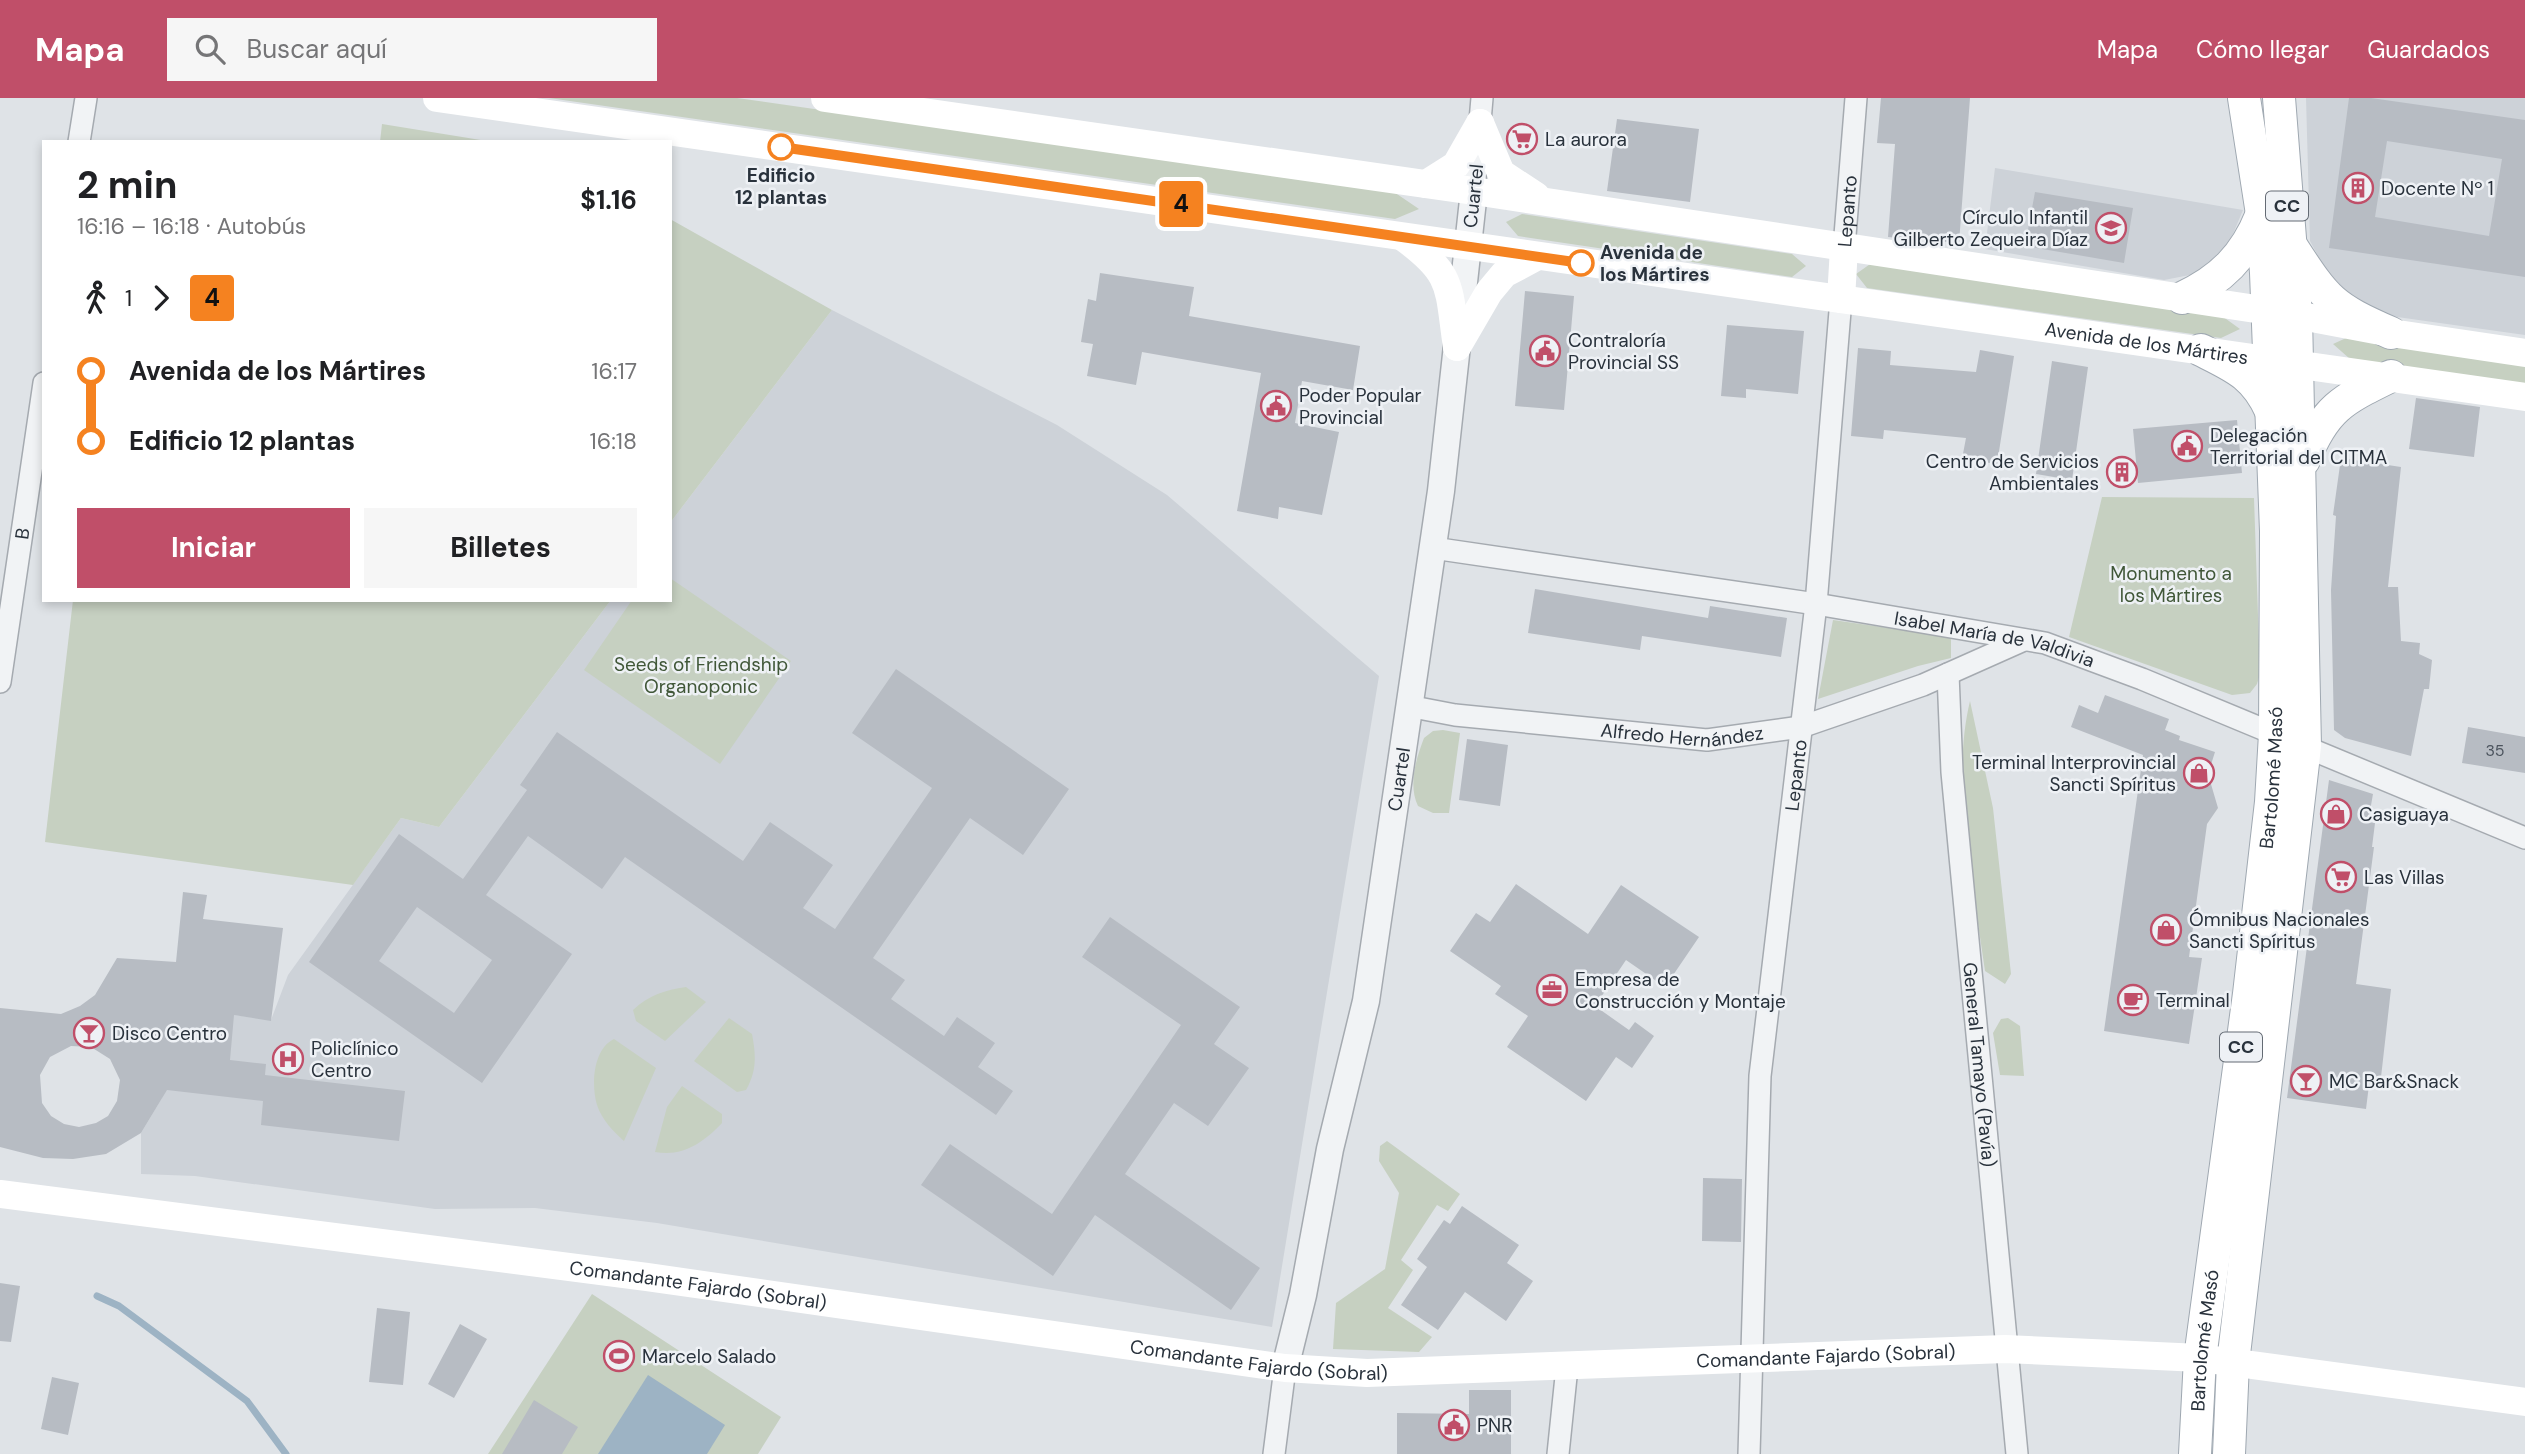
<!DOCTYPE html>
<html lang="es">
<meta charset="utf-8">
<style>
:root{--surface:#fff;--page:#f6f6f6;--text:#202124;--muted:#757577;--accent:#c04f69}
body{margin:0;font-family:"DM Sans",sans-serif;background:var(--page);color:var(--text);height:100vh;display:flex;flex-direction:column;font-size:26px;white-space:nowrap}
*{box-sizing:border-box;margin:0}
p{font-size:23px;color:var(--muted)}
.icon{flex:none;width:38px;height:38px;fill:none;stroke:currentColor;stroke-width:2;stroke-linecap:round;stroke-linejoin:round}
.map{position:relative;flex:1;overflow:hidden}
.panel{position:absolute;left:42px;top:42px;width:630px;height:462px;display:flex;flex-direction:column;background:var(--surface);border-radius:0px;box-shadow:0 4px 10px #0003}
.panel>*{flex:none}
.badge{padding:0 14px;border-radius:5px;font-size:24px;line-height:46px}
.map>.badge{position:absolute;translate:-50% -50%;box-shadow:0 0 0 4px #fff}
.legs{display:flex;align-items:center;gap:10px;height:77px;padding:0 35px;font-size:23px}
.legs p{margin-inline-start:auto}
.head{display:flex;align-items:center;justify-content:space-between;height:119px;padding:0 35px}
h1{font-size:38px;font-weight:700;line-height:52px}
.cta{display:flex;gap:14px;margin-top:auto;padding:14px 35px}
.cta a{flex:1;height:80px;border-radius:0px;background:var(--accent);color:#fff;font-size:28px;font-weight:700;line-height:80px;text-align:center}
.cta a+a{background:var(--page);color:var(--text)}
ul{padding:0 35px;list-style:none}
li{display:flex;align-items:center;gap:24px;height:70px;font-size:26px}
li i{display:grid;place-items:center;width:10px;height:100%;margin:0 9px;background:currentColor}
li i::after{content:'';width:18px;height:18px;margin:-9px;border:5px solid;border-radius:50%;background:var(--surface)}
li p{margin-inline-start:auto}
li:first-child i{background:linear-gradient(#0000 50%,currentColor 0)}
li:last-child i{background:linear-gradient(currentColor 50%,#0000 0)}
header{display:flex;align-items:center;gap:42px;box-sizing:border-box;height:98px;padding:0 35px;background:var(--accent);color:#fff}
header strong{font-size:33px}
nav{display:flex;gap:38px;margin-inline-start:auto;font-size:24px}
.search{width:490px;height:63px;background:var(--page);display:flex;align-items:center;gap:18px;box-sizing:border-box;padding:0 24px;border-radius:0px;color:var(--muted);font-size:26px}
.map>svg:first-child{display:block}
.built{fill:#cdd2d8}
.green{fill:#c6d0c1}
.water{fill:#9db3c4}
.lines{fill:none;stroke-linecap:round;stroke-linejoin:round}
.stream{stroke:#9db3c4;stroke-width:7}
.building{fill:#b7bcc3;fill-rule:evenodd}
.minor-casing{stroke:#a5aab0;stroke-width:24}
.tertiary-casing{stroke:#a5aab0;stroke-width:29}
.primary-casing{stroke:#9fa8b1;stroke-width:34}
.minor{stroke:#f1f3f5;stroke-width:21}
.tertiary{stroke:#f1f3f5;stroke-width:26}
.secondary{stroke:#fff;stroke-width:28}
.primary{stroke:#fff;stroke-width:32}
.line-1-casing{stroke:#fff;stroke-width:16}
.line-1{stroke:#f58220;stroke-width:10}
.stop-1-dot{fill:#fff;stroke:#f58220;stroke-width:3.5}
.labels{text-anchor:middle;stroke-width:5;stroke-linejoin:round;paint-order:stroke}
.number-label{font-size:16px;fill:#4c545e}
.shield{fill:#eef1f5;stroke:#646b74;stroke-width:2}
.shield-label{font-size:18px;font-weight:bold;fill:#29323c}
.poi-label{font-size:19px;fill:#29323c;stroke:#eef1f5;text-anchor:start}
.stop-label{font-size:19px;font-weight:bold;fill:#29323c;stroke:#eef1f5}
.street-label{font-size:19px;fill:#29323c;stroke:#eef1f5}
.park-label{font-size:19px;fill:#405738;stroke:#eef1f5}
</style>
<header>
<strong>Mapa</strong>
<div class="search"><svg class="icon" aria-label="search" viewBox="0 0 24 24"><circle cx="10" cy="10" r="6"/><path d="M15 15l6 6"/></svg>Buscar aquí</div>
<nav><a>Mapa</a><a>Cómo llegar</a><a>Guardados</a></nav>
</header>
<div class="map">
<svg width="2525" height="1356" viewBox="0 0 2525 1356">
<rect width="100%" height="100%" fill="#dfe3e7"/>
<path class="built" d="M2306,0H2525V237L2376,216L2333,186L2310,143Z
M1995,70L2243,112L2228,148L2217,164L2190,177L2164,182L1985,151Z
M832,212L1057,327L1167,397L1379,578L1272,1229L657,1125L535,1110L435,1111L195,1078L141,1076V1035L162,1000L185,910L271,922L288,877L401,720L439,729L611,502H670V425Z"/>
<path class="green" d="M549,0H737L1394,94L1419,111L1395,121Z
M382,26L493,44H380Z
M1522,116L1792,156L1806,168L1792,179L1518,138L1506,124Z
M670,121L832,212L670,425Z
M1873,164L2222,218L2240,231L2221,240L1867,190L1856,176Z
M2357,235L2525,260V287L2350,261L2333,246Z
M2102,399L2254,400L2260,576L2257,586L2250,595L2232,597L2069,539Z
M670,480L791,563L720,666L584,572L632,502H670Z
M73,502H611L439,729L401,720L353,787L45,744Z
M1833,522L1951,539V560L1918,568L1818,601Z
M1970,603L1993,710L2011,876L2005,886L1985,873C1974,789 1950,686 1970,603Z
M1443,632L1460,635L1449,715H1433L1418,708C1408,687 1416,661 1424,640L1433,633Z
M686,889L706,904L665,943L636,923L633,912C649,897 665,892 686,889Z
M729,920L752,936C756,957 757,973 746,992L737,994L694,963Z
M2008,920L2020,928L2024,978L2000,977L1993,935L2001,921Z
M614,941L656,970L624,1043C613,1033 602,1022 597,1007C591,987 593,951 614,941Z
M682,988L722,1016V1025C703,1045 683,1059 655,1054L667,1009Z
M1387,1043L1460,1096L1448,1113L1437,1107L1401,1162L1413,1172L1388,1210L1432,1239L1419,1254L1333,1251L1336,1205L1385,1171L1399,1095L1379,1063L1380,1048Z
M592,1196L781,1319L758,1356H488Z"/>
<path class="water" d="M648,1277L725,1327L707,1356H598Z"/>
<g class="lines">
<path class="stream" d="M97,1198L119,1208L247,1303L286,1356"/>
</g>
<path class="building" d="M1881,0H1970L1959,145L1888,139L1895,46L1877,45Z
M2349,0H2371L2525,22V179L2329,150ZM2387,43L2502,61L2489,138L2375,119Z
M1617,21L1699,31L1690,104L1607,93Z
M2035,94L2133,110L2124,165L2025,148Z
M1100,175L1194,189L1189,218L1360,248L1353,292L1302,283L1295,325L1339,334L1322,417L1279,409L1278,421L1237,413L1261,275L1142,254L1136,287L1087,278L1093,246L1081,244L1088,201L1096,203Z
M1525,193L1574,198L1564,312L1515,308Z
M1727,227L1804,233L1798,296L1746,291V300L1721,298Z
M1858,250L1891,253L1890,267L1976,274L1980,252L2014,258L1997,366L1962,361L1966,340L1884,332L1883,341L1851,338Z
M2052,263L2088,269L2072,382L2036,376Z
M2416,300L2480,309L2474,359L2409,351Z
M2237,322L2242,375L2138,385L2133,331Z
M2341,360L2401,369L2388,489H2398L2401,543L2420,545L2419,556L2432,562L2429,591H2424L2411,658L2345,640L2334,632L2331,492L2336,418L2333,417Z
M1535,491L1708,520L1710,508L1787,520L1781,559L1642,538L1640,552L1528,535Z
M896,571L1069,691L1023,757L970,720L873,860L905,882L891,901L944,938L957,919L995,945L978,969L1013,993L996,1017L625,759L602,791L528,738L486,797L572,856L482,985L309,864L399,736L463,781L527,692L520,687L557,634L743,763L770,724L833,767L803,810L835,831L932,690L852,635ZM417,809L492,862L454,915L379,863Z
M2105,597L2169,621L2165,632L2180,638L2179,642L2215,654L2208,676L2218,710L2207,726L2189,859L2202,860L2189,946L2104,933L2143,657L2071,629L2079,607L2098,615Z
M2468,629L2525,639V675L2462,665Z
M1467,641L1508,647L1500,708L1459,702Z
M2329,682L2373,696L2368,724L2375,725L2372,749H2374L2356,886L2391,891L2380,988L2369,987L2366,1011L2287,1000Z
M1516,786L1588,836L1621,787L1699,839L1665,889L1626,862L1595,908L1629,932L1635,924L1654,938L1632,970L1616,959L1586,1003L1507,949L1528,918L1495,896L1501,888L1450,853L1476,815L1490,824Z
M183,794L207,797L203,821L283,830L271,923L234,917L230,962L266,966L265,977L405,993L399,1043L261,1027L263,1003L167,992L141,1035L106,1056L73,1061L43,1060L0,1049V910L61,916L80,908L95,897L117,860L176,864ZM71,948L91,949L110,961L120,982L117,1003L108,1018L96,1025L79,1029L64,1026L51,1018L42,1005L40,977L50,959Z
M1110,819L1240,909L1214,946L1249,970L1208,1028L1174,1005L1125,1076L1260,1170L1231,1212L1095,1117L1053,1178L921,1087L950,1046L1052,1116L1181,927L1082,859Z
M1703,1080L1742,1081L1741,1144L1702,1143Z
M1462,1108L1519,1147L1507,1165L1533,1183L1506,1223L1465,1194L1438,1232L1401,1207L1427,1169L1417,1161L1444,1122L1450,1126Z
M0,1185L20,1188L11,1244L0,1243Z
M377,1210L410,1214L403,1287L369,1284Z
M460,1226L487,1241L454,1300L428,1286Z
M52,1279L79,1285L68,1337L41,1331Z
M1469,1292H1511V1356H1397V1315L1469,1316Z
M534,1302L578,1329L562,1356H502Z"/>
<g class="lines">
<g class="minor-casing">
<g id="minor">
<path d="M79,44L86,0"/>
<path d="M1474,93L1482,0"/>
<path id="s1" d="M1844,150L1856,0"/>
<path id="s2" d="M1433,450L1816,506L2045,545L2142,581L2525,740"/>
<path id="s3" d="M1948,576L1952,674L2017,1356"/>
<path id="s4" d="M0,584L44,285"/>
<path id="s5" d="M1408,608L1455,617L1707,642L1801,629L1923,587L2024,542"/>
<path d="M1274,1356L1285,1270"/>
<path d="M1558,1356L1567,1269"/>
<path id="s6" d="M1749,1356L1760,978L1816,506L1841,201"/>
</g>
</g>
<g class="tertiary-casing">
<g id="tertiary">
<path id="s7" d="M1285,1270L1303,1197L1330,1051L1366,903L1441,393L1474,93"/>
</g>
</g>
<g class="primary-casing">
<g id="primary">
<path d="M2292,149C2327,203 2332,209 2391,235"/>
<path d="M2182,200C2221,182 2245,158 2261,118"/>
<path d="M2201,252C2235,269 2255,277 2271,313"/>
<path d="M2304,362C2325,310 2342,302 2391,278"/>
<path id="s10" d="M2195,1356L2200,1260L2249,896L2271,704L2275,636L2276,433L2266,175L2262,116L2244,0"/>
<path d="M2229,1356L2233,1265L2305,648L2296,217L2279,0"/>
</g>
</g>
<use href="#minor" class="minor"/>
<use href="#tertiary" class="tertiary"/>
<g class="secondary">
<path id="s8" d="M437,0L2525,299"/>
<path d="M825,0L1474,93L2296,217L2391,235L2525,255"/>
<path d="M1480,25L1501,75L1536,98"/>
<path d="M1426,86L1456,67L1480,25"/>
<path d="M1404,140C1455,177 1448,190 1457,249"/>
<path d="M1841,201L1844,150"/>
<path d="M1457,249L1489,194L1504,176L1536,159"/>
<path id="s9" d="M0,1096L647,1179L1285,1270L1367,1275L2005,1251L2200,1260L2525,1304"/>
</g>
<use href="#primary" class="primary"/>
</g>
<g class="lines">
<g class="line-1-casing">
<path id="line-1" d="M781,49L1581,165"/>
</g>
<use href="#line-1" class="line-1"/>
</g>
<defs>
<g id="supermarket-ring" transform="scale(1.575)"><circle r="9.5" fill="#eef1f5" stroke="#c04f69" stroke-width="1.5"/><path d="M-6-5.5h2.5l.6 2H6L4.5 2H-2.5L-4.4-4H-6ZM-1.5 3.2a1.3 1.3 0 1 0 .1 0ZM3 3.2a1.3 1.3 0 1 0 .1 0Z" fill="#c04f69"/></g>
<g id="building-ring" transform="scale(1.575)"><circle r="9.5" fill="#eef1f5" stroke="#c04f69" stroke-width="1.5"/><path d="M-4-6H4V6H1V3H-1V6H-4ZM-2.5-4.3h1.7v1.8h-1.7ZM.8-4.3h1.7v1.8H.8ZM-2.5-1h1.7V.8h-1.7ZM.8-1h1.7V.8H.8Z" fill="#c04f69"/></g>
<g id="school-ring" transform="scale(1.575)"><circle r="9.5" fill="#eef1f5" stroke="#c04f69" stroke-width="1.5"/><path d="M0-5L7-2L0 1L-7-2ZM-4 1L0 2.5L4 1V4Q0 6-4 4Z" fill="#c04f69"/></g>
<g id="civic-ring" transform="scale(1.575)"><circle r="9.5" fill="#eef1f5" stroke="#c04f69" stroke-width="1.5"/><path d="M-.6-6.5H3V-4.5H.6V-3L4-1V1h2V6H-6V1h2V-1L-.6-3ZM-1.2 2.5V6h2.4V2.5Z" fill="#c04f69"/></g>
<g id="shop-ring" transform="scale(1.575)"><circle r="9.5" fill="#eef1f5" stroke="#c04f69" stroke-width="1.5"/><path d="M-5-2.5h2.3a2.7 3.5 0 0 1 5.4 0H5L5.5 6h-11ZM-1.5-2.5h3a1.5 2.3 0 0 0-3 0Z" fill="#c04f69"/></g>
<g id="office-ring" transform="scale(1.575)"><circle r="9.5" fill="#eef1f5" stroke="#c04f69" stroke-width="1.5"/><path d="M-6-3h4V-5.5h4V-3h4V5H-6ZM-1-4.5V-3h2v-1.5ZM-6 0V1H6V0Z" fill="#c04f69"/></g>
<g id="cafe-ring" transform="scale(1.575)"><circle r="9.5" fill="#eef1f5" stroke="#c04f69" stroke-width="1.5"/><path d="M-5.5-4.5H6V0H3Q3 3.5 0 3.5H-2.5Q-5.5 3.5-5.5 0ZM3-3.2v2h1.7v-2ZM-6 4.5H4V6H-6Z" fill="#c04f69"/></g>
<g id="bar-ring" transform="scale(1.575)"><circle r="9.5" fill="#eef1f5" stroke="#c04f69" stroke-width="1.5"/><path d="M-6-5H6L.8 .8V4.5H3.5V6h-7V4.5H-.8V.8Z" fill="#c04f69"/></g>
<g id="hospital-ring" transform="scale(1.575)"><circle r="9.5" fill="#eef1f5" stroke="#c04f69" stroke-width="1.5"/><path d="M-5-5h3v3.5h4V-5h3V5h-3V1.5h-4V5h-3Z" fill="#c04f69"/></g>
<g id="stadium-ring" transform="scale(1.575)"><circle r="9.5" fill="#eef1f5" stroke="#c04f69" stroke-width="1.5"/><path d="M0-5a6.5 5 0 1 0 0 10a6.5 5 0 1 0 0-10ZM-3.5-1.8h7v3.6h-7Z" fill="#c04f69"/></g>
</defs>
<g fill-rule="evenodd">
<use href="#supermarket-ring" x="1522" y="41"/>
<use href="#building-ring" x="2358" y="90"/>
<use href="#school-ring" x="2111" y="130"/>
<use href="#civic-ring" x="1545" y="253"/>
<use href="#civic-ring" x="1276" y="308"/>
<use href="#civic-ring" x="2187" y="348"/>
<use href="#building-ring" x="2122" y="374"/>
<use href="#shop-ring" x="2199" y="675"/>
<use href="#shop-ring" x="2336" y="716"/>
<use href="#supermarket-ring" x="2341" y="779"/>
<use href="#shop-ring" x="2166" y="832"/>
<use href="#office-ring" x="1552" y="892"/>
<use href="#cafe-ring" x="2133" y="902"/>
<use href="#bar-ring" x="89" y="935"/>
<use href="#hospital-ring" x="288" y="961"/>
<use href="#bar-ring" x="2306" y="983"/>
<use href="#stadium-ring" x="619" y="1258"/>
<use href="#civic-ring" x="1454" y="1327"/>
</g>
<g class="stop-1-dot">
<circle cx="781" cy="49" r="12"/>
<circle cx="1581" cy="165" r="12"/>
</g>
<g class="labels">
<g class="number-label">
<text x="2495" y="658">35</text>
</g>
<g class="shield">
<rect x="2266" y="93.5" width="42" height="29" rx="5"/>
<rect x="2220" y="934.5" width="42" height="29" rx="5"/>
</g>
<g class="shield-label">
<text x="2287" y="114">CC</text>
<text x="2241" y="955">CC</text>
</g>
<g class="poi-label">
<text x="1545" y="48">La aurora</text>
<text x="2381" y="97">Docente Nº 1</text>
<text x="2088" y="126" text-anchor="end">Círculo Infantil<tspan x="2088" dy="22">Gilberto Zequeira Díaz</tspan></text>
<text x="1568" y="249">Contraloría<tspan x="1568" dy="22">Provincial SS</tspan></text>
<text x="1299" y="304">Poder Popular<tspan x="1299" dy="22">Provincial</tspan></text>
<text x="2210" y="344">Delegación<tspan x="2210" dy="22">Territorial del CITMA</tspan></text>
<text x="2099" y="370" text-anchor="end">Centro de Servicios<tspan x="2099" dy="22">Ambientales</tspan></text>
<text x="2176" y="671" text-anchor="end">Terminal Interprovincial<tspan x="2176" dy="22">Sancti Spíritus</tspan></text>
<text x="2359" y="723">Casiguaya</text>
<text x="2364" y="786">Las Villas</text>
<text x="2189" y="828">Ómnibus Nacionales<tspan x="2189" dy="22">Sancti Spíritus</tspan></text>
<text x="1575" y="888">Empresa de<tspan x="1575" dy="22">Construcción y Montaje</tspan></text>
<text x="2156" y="909">Terminal</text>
<text x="112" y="942">Disco Centro</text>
<text x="311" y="957">Policlínico<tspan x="311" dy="22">Centro</tspan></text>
<text x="2329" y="990">MC Bar&amp;Snack</text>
<text x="642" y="1265">Marcelo Salado</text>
<text x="1477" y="1334">PNR</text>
</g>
<g class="stop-label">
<text x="781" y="84">Edificio<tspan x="781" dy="22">12 plantas</tspan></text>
<text x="1600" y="161" text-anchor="start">Avenida de<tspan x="1600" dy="22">los Mártires</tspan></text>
</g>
<g class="street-label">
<text transform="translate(1473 98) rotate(-84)" y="7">Cuartel</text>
<text dy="7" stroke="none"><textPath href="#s1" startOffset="37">Lepanto</textPath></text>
<text dy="7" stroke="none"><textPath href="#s8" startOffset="1727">Avenida de los Mártires</textPath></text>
<text dy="7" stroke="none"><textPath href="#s4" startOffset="150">B</textPath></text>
<text dy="7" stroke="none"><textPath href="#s2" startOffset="569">Isabel María de Valdivia</textPath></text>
<text dy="7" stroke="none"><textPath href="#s5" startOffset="276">Alfredo Hernández</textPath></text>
<text dy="7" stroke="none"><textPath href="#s6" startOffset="681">Lepanto</textPath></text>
<text dy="7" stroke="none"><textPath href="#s10" startOffset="681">Bartolomé Masó</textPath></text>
<text dy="7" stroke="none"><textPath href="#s7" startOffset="600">Cuartel</textPath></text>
<text dy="7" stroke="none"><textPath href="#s3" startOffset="392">General Tamayo (Pavía)</textPath></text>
<text dy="7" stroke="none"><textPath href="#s9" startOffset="704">Comandante Fajardo (Sobral)</textPath></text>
<text dy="7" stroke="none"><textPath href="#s10" startOffset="114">Bartolomé Masó</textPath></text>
<text dy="7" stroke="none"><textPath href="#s9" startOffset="1838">Comandante Fajardo (Sobral)</textPath></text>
<text dy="7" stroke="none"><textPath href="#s9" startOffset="1270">Comandante Fajardo (Sobral)</textPath></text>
</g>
<g class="park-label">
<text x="2171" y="482">Monumento a<tspan x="2171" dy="22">los Mártires</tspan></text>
<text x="701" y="573">Seeds of Friendship<tspan x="701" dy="22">Organoponic</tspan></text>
</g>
</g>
</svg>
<b class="badge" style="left:1181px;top:106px;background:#f58220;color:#111">4</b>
<section class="panel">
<div class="head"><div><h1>2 min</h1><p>16:16 – 16:18 · Autobús</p></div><b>$1.16</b></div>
<div class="legs"><svg class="icon" aria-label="walk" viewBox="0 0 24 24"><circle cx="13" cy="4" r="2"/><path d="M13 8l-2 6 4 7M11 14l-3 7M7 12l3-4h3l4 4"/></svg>1<svg class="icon" aria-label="forward" viewBox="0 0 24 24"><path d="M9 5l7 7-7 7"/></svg><b class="badge" style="background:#f58220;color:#111">4</b></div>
<ul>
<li><i style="color:#f58220"></i><b>Avenida de los Mártires</b><p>16:17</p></li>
<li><i style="color:#f58220"></i><b>Edificio 12 plantas</b><p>16:18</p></li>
</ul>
<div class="cta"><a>Iniciar</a><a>Billetes</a></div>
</section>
</div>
